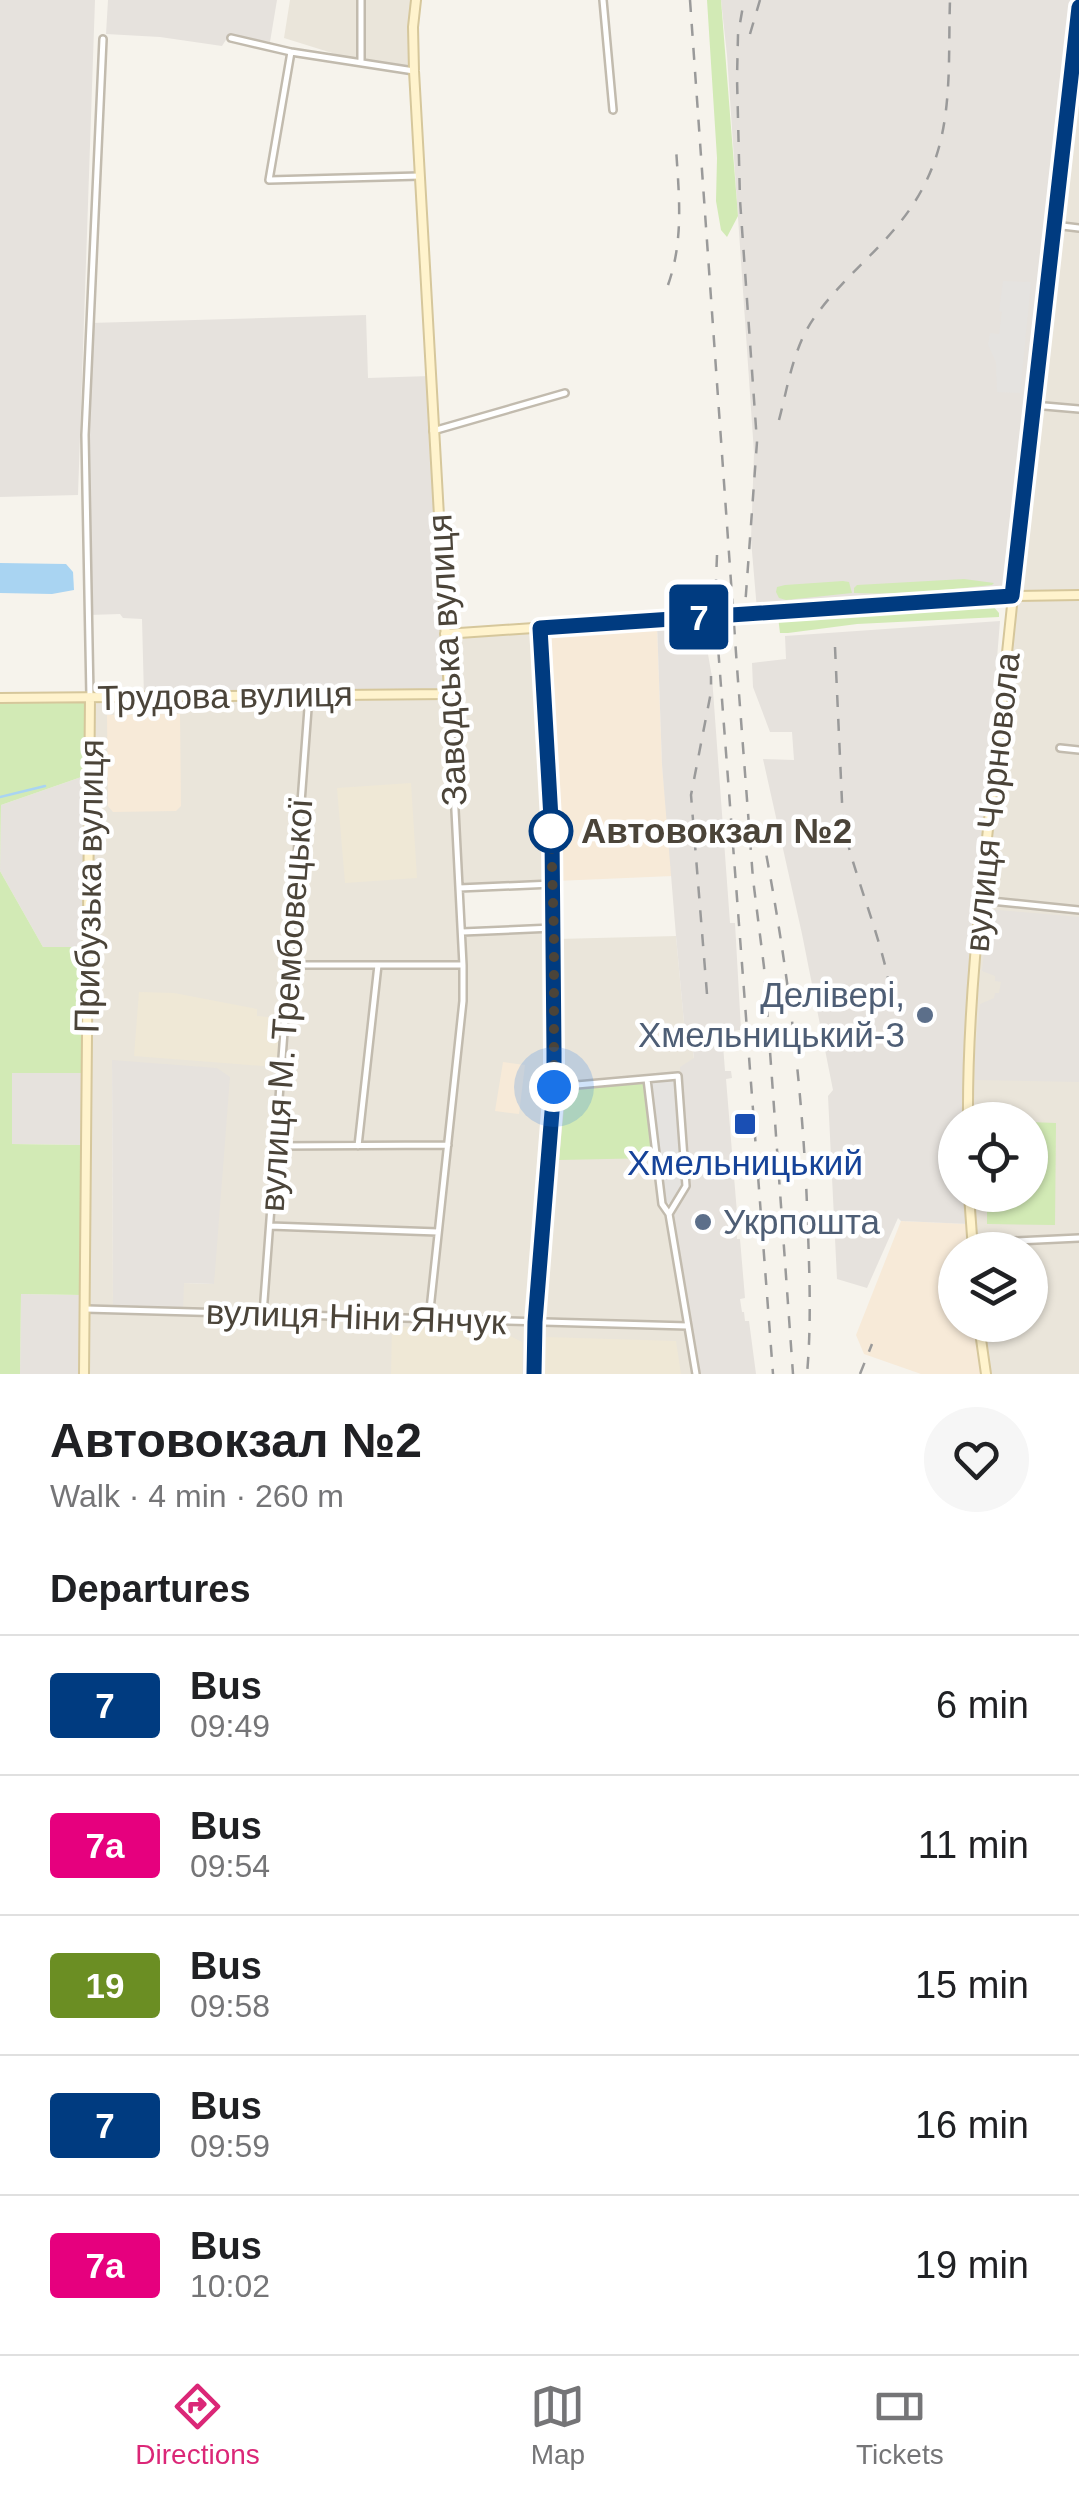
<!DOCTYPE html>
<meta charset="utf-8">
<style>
:root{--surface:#fff;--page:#f6f6f6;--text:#202124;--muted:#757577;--line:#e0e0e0;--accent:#db2777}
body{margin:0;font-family:Helvetica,sans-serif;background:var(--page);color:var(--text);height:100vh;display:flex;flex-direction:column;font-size:38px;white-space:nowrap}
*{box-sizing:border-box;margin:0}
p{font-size:32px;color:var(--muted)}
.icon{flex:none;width:55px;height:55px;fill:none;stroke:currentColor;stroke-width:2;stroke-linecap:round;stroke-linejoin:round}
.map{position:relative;height:1374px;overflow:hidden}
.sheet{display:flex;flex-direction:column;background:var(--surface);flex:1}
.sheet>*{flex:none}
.badge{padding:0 20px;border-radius:8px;font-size:35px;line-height:65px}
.fabs{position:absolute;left:938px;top:1102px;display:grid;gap:20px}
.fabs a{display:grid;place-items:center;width:110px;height:110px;border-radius:50%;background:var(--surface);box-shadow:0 2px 8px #0004;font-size:50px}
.you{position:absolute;width:50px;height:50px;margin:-25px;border:8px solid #fff;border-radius:50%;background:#1a73e8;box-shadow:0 0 0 15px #1a73e833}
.map>.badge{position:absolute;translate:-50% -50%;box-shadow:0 0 0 5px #fff}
h2{padding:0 50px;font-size:38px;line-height:90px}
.round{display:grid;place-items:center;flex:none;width:105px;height:105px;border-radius:52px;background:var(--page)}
.overview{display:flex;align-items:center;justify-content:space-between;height:170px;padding:0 50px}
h1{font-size:48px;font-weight:700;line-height:75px}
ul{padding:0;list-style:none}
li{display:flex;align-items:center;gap:30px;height:140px;padding:0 50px;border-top:2px solid var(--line)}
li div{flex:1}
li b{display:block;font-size:38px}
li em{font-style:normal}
li .badge{min-width:110px;font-weight:700;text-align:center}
.tab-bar{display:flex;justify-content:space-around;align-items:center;height:140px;border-top:2px solid var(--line);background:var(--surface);font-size:28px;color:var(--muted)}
.tab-bar a{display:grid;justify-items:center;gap:5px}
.tab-bar .selected{color:var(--accent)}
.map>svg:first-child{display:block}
.residential{fill:#eae5da}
.commercial{fill:#f7ead8}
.industrial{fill:#e6e2dd}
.education{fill:#efe8d6}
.green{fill:#d2eab5}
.parking{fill:#e5e3e0}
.water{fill:#a9d4f2}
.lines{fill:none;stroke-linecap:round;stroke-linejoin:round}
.stream{stroke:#a9d4f2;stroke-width:2.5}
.street-casing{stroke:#c2bbae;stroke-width:10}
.secondary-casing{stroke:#d6c79b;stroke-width:12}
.street{stroke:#fff;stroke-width:5}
.secondary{stroke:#fff3cd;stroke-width:8}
.rail{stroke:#9a9a9a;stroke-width:2.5;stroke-dasharray:12 12;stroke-linecap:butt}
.secondary-bridge-casing{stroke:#d6c79b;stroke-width:12;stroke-linecap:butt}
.secondary-bridge{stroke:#fff3cd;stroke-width:8}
.line-casing{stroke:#fff;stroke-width:22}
.line{stroke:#003b80;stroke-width:15}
.walk{stroke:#4b4439;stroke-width:10;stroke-dasharray:0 18}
.stop-dot{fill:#fff;stroke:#003b80;stroke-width:5}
.service-dot{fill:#5c6f8a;stroke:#fff;stroke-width:4}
.transit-dot{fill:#1a4fb4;stroke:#fff;stroke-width:4}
.labels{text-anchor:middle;stroke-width:9;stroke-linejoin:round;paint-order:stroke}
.street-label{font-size:35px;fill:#4b4439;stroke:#fff}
.stop-label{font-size:35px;font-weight:bold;fill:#4b4439;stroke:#fff;text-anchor:start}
.service-label{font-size:35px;fill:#4e5e75;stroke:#fff;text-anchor:end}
.transit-label{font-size:35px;fill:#164399;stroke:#fff}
</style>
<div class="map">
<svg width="1079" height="1374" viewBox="0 0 1079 1374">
<rect width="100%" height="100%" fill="#f6f3ec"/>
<path class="residential" d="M290,0H416L414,71L361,62L284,38Z
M1079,34V592L1015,593Z
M1079,598V1374H990L982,1325H1030V1250H976L972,1195H1030V1120H971L972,1056L984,901L1014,599Z
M537,631L550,881L462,886L465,935L551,931V1087L532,1319L183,1309V1283L213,1284L112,1061L113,1307H88L93,700L452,697L449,637Z
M676,936L686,1044H692L694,1059L681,1067V1073L557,1084V939Z
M645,1082L659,1205L666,1215L684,1323L538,1319L557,1090Z
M88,1313L532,1325L531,1374H87Z
M538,1325L685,1329L693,1374H537Z"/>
<path class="commercial" d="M657,623L662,765L673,876L556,881L543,631Z
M180,714L181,806L176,811L113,812L108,806L107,715Z
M503,1062L525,1065L519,1114L495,1111Z
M901,1221L968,1224L970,1250H955V1325H976L984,1374H921L864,1354L856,1335Z"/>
<path class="industrial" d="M0,0H95L78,495L0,497Z
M108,0H277L270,42L229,35L222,46L160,37L106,34Z
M721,0H1077L1009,594L757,610L751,540L754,453L727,55Z
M366,315L368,378L430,376L449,694L144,697L142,619L123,618L120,614L89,615L85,435L90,323Z
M702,620L712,677L730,923H735L741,1030L722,1032L725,1071H731L732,1078L726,1079L737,1213L735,1214L737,1239H740L745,1298L740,1299L742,1312H744L745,1321H749L756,1374H700L672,1214L689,1186L680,1067L694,1058L692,1044H686L676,936L662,765L657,623Z
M1000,621L977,908L964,1120H955V1195H965L968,1224L901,1221L898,1218L867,1288L837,1279L828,1096L833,1090L802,934L763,759L794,760L792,732H770L753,687L752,663L786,659L785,636Z
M87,775L85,947H43L0,871L1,805Z
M988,909L1079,917V1082L975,1080V1055L980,1004L994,998L995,993H999L1001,982L995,981V976L982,971Z
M112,1060L217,1068L230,1077L214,1284L184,1283L183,1309L113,1307Z
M12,1072L84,1073L83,1145L12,1144Z
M21,1294L82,1295L81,1374H20Z"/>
<path class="education" d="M411,783L417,878L345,883L337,788Z
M139,992L174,993L257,1009V1016L280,1018L277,1067L134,1056Z
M392,1326L502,1332L522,1342V1374H391Z
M545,1337L676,1341L681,1374H544Z"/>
<path class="green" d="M707,0H721L738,216L727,237L721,230L716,201L717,158Z
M964,579L994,583L992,585C947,590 899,595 854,593V588L857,585Z
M843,581L849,582L852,593L786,600L779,598L776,592L777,587L785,585Z
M993,606L999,613V617L857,624L788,633H780L778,617Z
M87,700V775L1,805L0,871L43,947H85L84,1073H12V1144L83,1145L82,1295L21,1294L20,1374H0V701Z
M647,1079L655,1158L559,1160L566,1087Z
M1030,1122L1056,1123L1055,1225L987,1224V1195H1030Z"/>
<path class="parking" d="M1003,281L1031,282L1020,393L997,392L996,362L988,345L990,333L999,334L1002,312L999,311Z
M678,1076L686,1186L675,1203L662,1204L647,1079Z"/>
<path class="water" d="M0,563L66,564L73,572L74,590L52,594L0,593Z"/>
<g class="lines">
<path class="stream" d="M0,797L45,786"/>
<g class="street-casing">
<path id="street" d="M603,0L613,110
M231,38L291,52L414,71
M291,52L269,180L420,176
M361,62V0
M1054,225L1079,228
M1033,405L1079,409
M433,431L565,393
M90,697L85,435L103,39
M1060,748L1079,750
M459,888L553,884
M981,900L1079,910
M462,932L553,928
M289,965H463
M647,1079L662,1204L669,1214L696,1374
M554,1087L678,1076L686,1186L669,1214
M276,1146L448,1145
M358,1146L378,965
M270,1226L438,1232
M973,1243L1079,1238
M86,1309L688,1326
M263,1314L309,695
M429,1319L463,1001V965L449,694"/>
</g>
<g class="secondary-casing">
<path id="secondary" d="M783,611L1012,596L1079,595
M445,634L681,618
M0,698L449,694L414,71L413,27L416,0
M968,1120C967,987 986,853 1000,721C1024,483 1052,245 1079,7
M969,1195L973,1250
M979,1325L986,1374
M84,1374L90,697
M534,1374C536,1277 551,1182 554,1085C559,933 548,780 540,628"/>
</g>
<use href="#street" class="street"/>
<use href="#secondary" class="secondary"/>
<path class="rail" d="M690,0L737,667L753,879L764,967L793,1374
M750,34L760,0
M668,285C684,240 679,195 676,148
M779,420C788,386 793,348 814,318C853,263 905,236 932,168C953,116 948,55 950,0
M717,555L715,607L773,1374
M744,621L757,442L740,200L737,78L738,35L744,0
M835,647L843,824C856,883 883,939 892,1000
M762,832C786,956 802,1079 807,1205C809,1262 812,1318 807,1374
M707,994L691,795L711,692V676
M860,1374L872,1344"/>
<g class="secondary-bridge-casing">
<path id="secondary-bridge" d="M681,618L783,611"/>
</g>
<use href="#secondary-bridge" class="secondary-bridge"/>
</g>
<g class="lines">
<g class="line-casing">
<path id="line" d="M534,1374L535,1322L554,1087V1052L552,836L540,628L1012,596L1079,7"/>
</g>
<use href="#line" class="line"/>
<path class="walk" d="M551,831L554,934V1087"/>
</g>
<circle class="stop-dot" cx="551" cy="831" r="20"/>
<g class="service-dot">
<circle cx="925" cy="1015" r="10"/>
<circle cx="703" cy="1222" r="10"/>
</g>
<rect class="transit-dot" x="733" y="1112" width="24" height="24" rx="5"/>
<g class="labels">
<g class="street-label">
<text transform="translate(447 660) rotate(-93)" y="12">Заводська вулиця</text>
<text transform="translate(225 696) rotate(-1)" y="12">Трудова вулиця</text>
<text transform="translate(992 802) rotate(-84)" y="12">вулиця Чорновола</text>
<text transform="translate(89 886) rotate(-89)" y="12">Прибузька вулиця</text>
<text transform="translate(286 1005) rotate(-86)" y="12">вулиця М. Трембовецької</text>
<text transform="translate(356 1317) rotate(2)" y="12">вулиця Ніни Янчук</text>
</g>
<g class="stop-label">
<text x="581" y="843">Автовокзал №2</text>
</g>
<g class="service-label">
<text x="905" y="1007">Делівері,<tspan x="905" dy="40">Хмельницький-3</tspan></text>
<text x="723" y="1234" text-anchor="start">Укрпошта</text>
</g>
<g class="transit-label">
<text x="745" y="1175">Хмельницький</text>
</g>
</g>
</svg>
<div class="fabs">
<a><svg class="icon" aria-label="locate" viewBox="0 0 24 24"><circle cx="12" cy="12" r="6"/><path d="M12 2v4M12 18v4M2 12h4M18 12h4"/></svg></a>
<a><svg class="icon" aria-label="layers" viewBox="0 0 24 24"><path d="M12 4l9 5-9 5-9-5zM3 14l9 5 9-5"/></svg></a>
</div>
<div class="you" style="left:554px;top:1087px"></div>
<b class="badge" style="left:699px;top:617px;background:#003b80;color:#fff">7</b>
</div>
<section class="sheet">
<div class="overview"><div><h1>Автовокзал №2</h1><p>Walk · 4 min · 260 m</p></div><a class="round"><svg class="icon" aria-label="heart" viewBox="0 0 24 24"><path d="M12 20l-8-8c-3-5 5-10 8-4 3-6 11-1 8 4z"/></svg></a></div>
<h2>Departures</h2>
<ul>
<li><span class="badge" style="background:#003b80;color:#fff">7</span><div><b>Bus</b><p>09:49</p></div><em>6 min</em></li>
<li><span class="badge" style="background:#e6007e;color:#fff">7а</span><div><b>Bus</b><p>09:54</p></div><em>11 min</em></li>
<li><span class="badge" style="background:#6b8e23;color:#fff">19</span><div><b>Bus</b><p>09:58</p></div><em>15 min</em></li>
<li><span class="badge" style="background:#003b80;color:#fff">7</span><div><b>Bus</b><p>09:59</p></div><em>16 min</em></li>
<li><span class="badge" style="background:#e6007e;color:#fff">7а</span><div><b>Bus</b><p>10:02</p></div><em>19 min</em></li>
</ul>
</section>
<nav class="tab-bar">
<a class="selected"><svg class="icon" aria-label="directions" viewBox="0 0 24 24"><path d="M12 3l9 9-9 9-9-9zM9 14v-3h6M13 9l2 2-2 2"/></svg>Directions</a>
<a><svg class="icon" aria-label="map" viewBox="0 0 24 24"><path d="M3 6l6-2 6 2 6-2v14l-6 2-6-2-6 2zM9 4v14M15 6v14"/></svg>Map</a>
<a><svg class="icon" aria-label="tickets" viewBox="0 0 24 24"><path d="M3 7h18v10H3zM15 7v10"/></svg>Tickets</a>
</nav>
